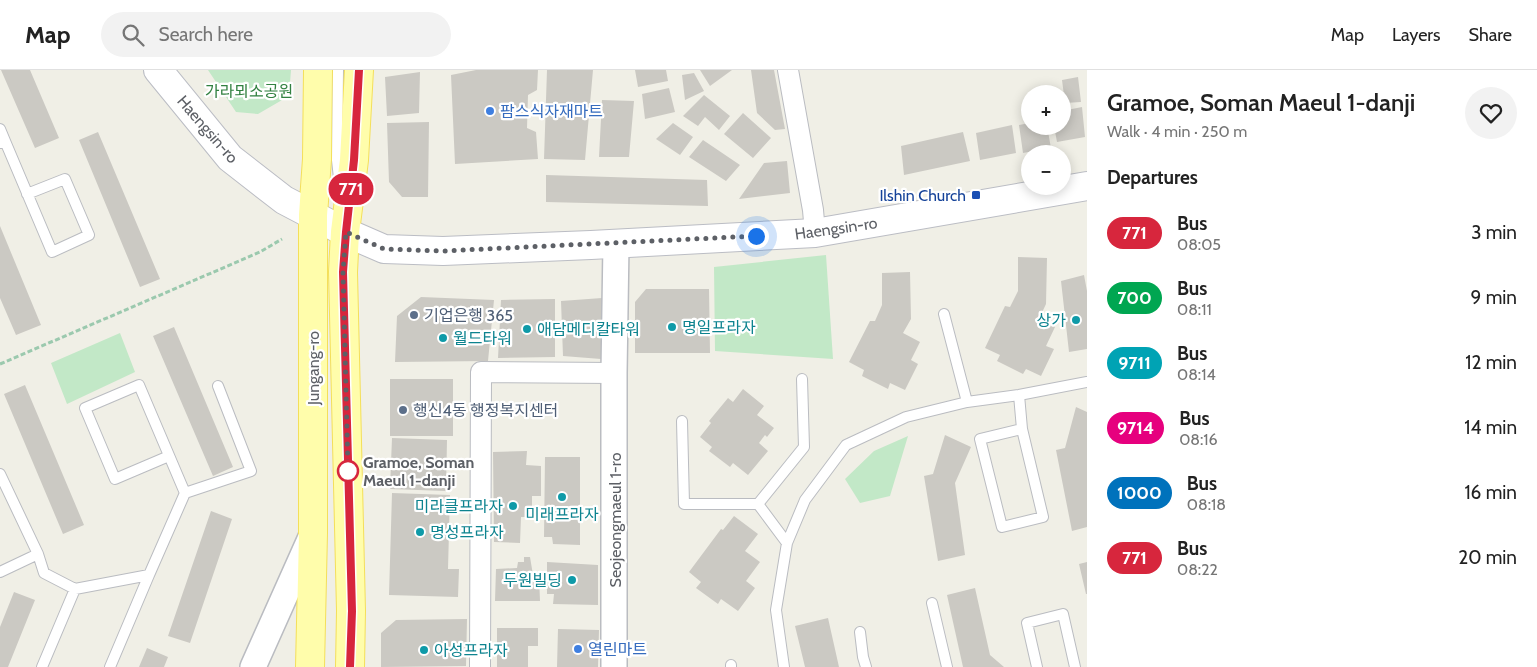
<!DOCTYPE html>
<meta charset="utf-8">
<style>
:root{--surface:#fff;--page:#f2f2f2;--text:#222;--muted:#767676;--line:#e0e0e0}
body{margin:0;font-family:Cabin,"Noto Sans KR",sans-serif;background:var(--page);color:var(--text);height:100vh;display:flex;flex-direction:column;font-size:19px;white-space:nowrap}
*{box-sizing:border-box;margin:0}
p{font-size:16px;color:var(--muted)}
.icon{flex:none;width:28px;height:28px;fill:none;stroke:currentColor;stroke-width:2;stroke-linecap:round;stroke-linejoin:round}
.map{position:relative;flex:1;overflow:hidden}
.sheet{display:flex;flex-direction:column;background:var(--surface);width:450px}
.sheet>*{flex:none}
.badge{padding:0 10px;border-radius:16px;font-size:18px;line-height:32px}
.controls{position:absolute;left:1021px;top:15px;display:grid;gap:10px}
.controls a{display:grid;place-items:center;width:50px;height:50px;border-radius:50%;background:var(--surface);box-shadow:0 2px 12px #0003;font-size:25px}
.you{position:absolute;width:25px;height:25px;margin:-12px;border:4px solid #fff;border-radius:50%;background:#1a73e8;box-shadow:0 0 0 8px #1a73e833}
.map>.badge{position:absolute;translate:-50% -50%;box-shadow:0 0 0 2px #fff}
h2{padding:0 20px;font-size:19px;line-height:45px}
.round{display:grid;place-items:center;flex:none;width:52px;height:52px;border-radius:26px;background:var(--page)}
.overview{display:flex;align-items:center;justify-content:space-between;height:85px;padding:0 20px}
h1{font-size:24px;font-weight:600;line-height:38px}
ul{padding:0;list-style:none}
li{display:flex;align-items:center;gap:15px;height:65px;padding:0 20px}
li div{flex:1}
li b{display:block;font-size:19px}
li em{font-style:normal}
li .badge{min-width:55px;font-weight:700;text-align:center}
header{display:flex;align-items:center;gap:30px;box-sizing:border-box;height:70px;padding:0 25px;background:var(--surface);border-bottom:1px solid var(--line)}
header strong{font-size:24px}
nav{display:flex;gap:28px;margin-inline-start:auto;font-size:18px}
.search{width:350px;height:45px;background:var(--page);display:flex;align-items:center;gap:12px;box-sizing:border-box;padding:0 18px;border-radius:28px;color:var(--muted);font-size:19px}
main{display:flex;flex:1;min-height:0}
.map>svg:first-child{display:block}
.green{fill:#c2e8c7}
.building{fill:#cbc9c3}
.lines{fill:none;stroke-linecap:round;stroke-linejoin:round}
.service-casing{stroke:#babcc1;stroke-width:12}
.minor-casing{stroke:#babcc1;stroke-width:22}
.tertiary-casing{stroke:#babcc1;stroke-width:28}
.secondary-casing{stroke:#bbbdc4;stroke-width:30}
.primary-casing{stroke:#f4df5a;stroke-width:30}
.path{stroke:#9bc9ae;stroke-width:3;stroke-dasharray:5 2.5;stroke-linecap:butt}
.service{stroke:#fff;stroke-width:10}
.minor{stroke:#fff;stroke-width:20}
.tertiary{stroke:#fff;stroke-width:25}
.secondary{stroke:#fff;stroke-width:28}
.primary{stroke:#fffdab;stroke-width:28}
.line-casing{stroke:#fff;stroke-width:11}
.line{stroke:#d7263d;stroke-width:8}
.walk{stroke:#5d6066;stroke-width:5;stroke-dasharray:0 9}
.shop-dot{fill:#3f7fe0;stroke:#fff;stroke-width:2}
.transit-dot{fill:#1a4fb4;stroke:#fff;stroke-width:2}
.service-dot{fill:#5c6f8a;stroke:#fff;stroke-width:2}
.culture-dot{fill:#0f9aa8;stroke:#fff;stroke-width:2}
.stop-dot{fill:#fff;stroke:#d7263d;stroke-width:2.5}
.labels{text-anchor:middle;stroke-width:4.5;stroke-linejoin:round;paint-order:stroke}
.park-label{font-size:16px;fill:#328141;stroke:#fff}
.shop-label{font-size:16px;fill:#366cbe;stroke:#fff;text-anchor:start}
.street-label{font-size:16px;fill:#5d6066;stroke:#fff}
.transit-label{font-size:16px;fill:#164399;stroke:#fff;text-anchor:end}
.service-label{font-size:16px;fill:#4e5e75;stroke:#fff;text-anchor:start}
.culture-label{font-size:16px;fill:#0d838f;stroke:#fff;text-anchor:start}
.stop-label{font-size:16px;font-weight:bold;fill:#5d6066;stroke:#fff;text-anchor:start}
</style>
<header>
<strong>Map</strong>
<div class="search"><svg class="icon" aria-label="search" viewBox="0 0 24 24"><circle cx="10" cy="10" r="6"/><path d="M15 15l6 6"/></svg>Search here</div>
<nav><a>Map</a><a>Layers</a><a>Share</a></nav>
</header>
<main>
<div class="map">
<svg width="1087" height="597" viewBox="0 0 1087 597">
<rect width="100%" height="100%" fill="#f0efe6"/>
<path class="green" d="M208,0H291L289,26L258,44L236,42Z
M826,185L833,289L715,281L714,197Z
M120,263L135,302L67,334L51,293Z
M908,366L890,426L860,433L845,409L874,381Z"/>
<path class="building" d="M1,0H30L59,68L35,78Z
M476,0H538L537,20L528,25L527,58L536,62L538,89L455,94L451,5Z
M547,0H593L585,90L544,89Z
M635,0H666L668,11L638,17Z
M700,0H732L710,16Z
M751,0H774L785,59L775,60L757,43Z
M420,2L419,43L387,46L385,7Z
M694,3L704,21L685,30L682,5Z
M1078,7L1081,32L1065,33L1062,10Z
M669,18L675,42L645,49L642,24Z
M704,25L730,46L719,60L705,47L698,56L683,46Z
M602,30L634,31L629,87H599Z
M1082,37L1085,67L1057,72L1054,56H1062V41Z
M743,43L771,68L753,88L724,64Z
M429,52L428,127H402L389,112L387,53Z
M673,53L693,67L680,85L656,69Z
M1030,53V56H1047L1051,78L1023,83L1019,55Z
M1012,55L1016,83L980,90L976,63Z
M98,62L160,209L140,217L79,70Z
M963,62L970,91L904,105L901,76Z
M703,70L740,95L726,111L689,87Z
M787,91L790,123L739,129L764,93Z
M546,105L707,110L708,136L546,132Z
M0,156L41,255L16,265L0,228Z
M1018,187L1047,188L1046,234L1039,249L1055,257L1046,276L1054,279L1041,306L1026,299L1023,304L997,291L1000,285L985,278L1005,236L1010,237L1018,221Z
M910,202L911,249L903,263L920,272L911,290L918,294L905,320L890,313L888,319L862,306L864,300L849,292L870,251H875L882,235V203Z
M1084,205L1087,221V279L1069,282L1061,211Z
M646,219H709L710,283H635V232Z
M421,227L494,230L488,291L395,292L397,246Z
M602,228L601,289L563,286L561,231Z
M555,229V287L498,288L501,230Z
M174,257L233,397L213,406L153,266Z
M390,309H453V366H390Z
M25,315L84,455L63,464L4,324Z
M743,319L764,336L757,345L774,358L767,367L765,365L759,373L768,381L748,405L733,393L730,397L709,381L712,377L700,367L711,353L709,351L728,328L733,332Z
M1076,337L1087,342V457L1072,461L1056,380L1065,378Z
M945,365L971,377L955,413L965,485L938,491L924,406L933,404Z
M392,368L447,370L446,421L390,419Z
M527,381L526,395L541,396V426H532V447H521L520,473L494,472L493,382Z
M545,387H580V475L553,474L552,467H544Z
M392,423L450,425L448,499H459L458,527L389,525Z
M211,441L232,449L190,573L168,566Z
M734,446L758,464L745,481L760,492L746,511L755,518L738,541L721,529L718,534L696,518L701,512L689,502L721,459L723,460Z
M524,487H530L533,505L539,506L540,531H495L496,499L517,498L518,492H524Z
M547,492L598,495V535L553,534L554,524H547Z
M1087,492V524H1086L1079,494Z
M975,518L990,585L1004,597H963L947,525Z
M14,522L35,530L8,597H0V557Z
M828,548L839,597H805L795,556Z
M467,549L466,596L381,597V563L396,550Z
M497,558H538V576H528V597H497Z
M558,559L599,560L598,597H557Z
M147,578L168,587L164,597H139Z"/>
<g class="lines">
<g class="service-casing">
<path id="service" d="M338,0L337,90L340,117
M0,59L5,71L1,73
M5,71L52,182L89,165L65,109L27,124
M944,244L967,332
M1019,325L1022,359L1043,447L1002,457L980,369L1022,359
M682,351L684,434H758L804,377L802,309
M0,404L38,484L44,503L75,519L149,505L185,423L139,315L85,338L115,409L169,386
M185,423L251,401L218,316
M758,434L787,473
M0,502L38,484
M932,533L947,597
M860,562L863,587L866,597
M731,595V597
M42,597L75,519
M110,597L149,505
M784,597L776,540L787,473L805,430L846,375L906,347L967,332L1019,325L1087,312
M1037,597L1027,553L1063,544L1075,597"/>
</g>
<g class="minor-casing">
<path id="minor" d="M788,0L813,140L815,163
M480,597L481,302L614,303"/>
</g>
<g class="tertiary-casing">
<path id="tertiary" d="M253,597L312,465
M614,597V303L616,174"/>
</g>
<g class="secondary-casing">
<path id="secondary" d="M158,0L230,88L284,130L345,162L384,179L443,181L591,175L815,163L1087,116"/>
</g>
<g class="primary-casing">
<path id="primary" d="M310,597L313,463V145L317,89L318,0
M350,597L351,541L343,202L345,162L354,90L359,0"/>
</g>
<path class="path" d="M0,294L260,182L282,169"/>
<use href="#service" class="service"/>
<use href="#minor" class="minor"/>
<use href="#tertiary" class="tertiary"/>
<use href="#secondary" class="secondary"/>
<use href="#primary" class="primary"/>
</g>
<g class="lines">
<g class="line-casing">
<path id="line" d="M350,597L352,541L343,202L346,162L354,90L359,0"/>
</g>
<use href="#line" class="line"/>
<path class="walk" d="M348,401L343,202L346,162L384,179L443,181L756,166"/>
</g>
<g class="shop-dot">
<circle cx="490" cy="41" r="5"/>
<circle cx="578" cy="579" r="5"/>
</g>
<rect class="transit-dot" x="971" y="120" width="10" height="10" rx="2.5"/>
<g class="service-dot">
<circle cx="414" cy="245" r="5"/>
<circle cx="403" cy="340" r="5"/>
</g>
<g class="culture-dot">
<circle cx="1076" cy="250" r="5"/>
<circle cx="672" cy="257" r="5"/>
<circle cx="527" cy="259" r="5"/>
<circle cx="443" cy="268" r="5"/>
<circle cx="562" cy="427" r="5"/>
<circle cx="513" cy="436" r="5"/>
<circle cx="420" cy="462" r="5"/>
<circle cx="572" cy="510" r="5"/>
<circle cx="424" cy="580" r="5"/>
</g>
<circle class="stop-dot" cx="348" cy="401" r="10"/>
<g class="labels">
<g class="park-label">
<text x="249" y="27">가라뫼소공원</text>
</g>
<g class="shop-label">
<text x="500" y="47">팜스식자재마트</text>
<text x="588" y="585">열린마트</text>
</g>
<g class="street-label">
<text transform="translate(208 59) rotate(49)" y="6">Haengsin-ro</text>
<text transform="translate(836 158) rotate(-8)" y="6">Haengsin-ro</text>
<text transform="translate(313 298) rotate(-90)" y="6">Jungang-ro</text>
<text transform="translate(615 450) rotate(-90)" y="6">Seojeongmaeul 1-ro</text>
</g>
<g class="transit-label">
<text x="966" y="131">Ilshin Church</text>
</g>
<g class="service-label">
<text x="424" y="251">기업은행 365</text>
<text x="413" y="346">행신4동 행정복지센터</text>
</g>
<g class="culture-label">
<text x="1066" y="256" text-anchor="end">상가</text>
<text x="682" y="263">명일프라자</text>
<text x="537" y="265">애담메디칼타워</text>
<text x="453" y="274">월드타워</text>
<text x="503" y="442" text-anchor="end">미라클프라자</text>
<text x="562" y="450" text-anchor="middle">미래프라자</text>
<text x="430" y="468">명성프라자</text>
<text x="562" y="516" text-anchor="end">두원빌딩</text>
<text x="434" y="586">아성프라자</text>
</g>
<g class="stop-label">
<text x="363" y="398">Gramoe, Soman<tspan x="363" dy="18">Maeul 1-danji</tspan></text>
</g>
</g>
</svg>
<div class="controls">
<a>+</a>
<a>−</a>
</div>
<div class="you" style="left:756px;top:166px"></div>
<b class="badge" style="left:351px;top:119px;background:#d7263d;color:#fff">771</b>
</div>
<section class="sheet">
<div class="overview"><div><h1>Gramoe, Soman Maeul 1-danji</h1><p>Walk · 4 min · 250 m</p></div><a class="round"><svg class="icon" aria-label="heart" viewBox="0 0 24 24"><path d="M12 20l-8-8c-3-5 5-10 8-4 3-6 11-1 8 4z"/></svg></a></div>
<h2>Departures</h2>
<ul>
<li><span class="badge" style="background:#d7263d;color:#fff">771</span><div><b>Bus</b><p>08:05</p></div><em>3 min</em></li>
<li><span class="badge" style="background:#00a651;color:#fff">700</span><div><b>Bus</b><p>08:11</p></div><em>9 min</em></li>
<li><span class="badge" style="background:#00a3b4;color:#fff">9711</span><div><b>Bus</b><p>08:14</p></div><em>12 min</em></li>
<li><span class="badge" style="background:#e6007e;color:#fff">9714</span><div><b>Bus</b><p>08:16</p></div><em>14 min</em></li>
<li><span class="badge" style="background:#0072bc;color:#fff">1000</span><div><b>Bus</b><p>08:18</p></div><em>16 min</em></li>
<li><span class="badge" style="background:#d7263d;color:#fff">771</span><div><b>Bus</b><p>08:22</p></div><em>20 min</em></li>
</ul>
</section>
</main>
